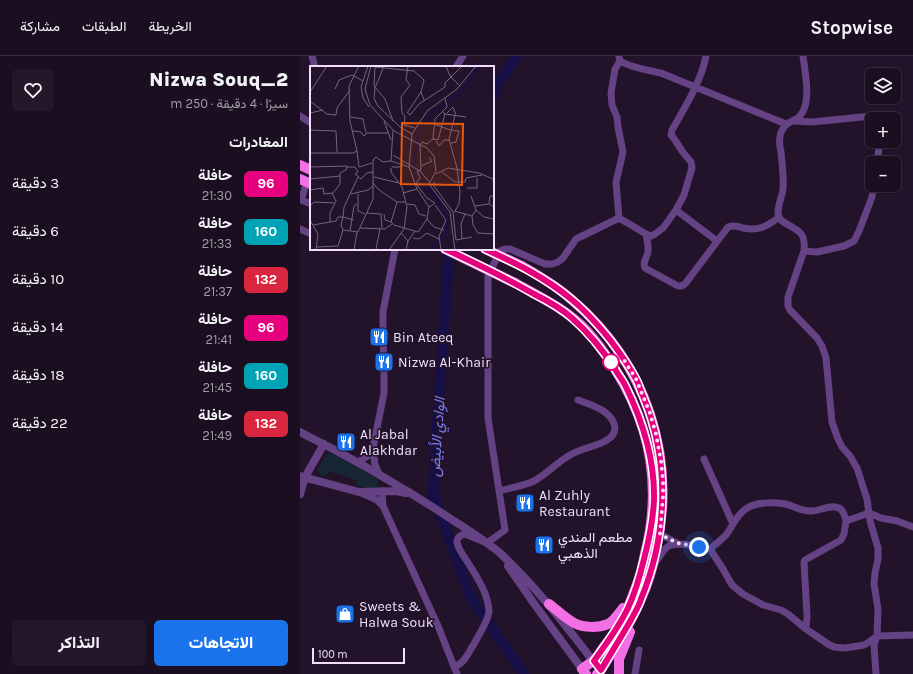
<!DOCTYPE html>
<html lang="ar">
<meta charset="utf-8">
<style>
:root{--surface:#1a0e20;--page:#231729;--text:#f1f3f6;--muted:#9f9ca5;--line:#382e3e;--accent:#1b73ec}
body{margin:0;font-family:Karla,Vazirmatn,sans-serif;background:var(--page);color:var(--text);direction:rtl;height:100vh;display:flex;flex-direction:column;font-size:15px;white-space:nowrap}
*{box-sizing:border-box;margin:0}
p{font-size:13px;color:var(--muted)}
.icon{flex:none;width:22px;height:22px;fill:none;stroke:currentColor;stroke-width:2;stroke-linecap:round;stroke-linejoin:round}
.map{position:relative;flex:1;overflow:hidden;direction:ltr}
.drawer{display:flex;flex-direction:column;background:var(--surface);width:300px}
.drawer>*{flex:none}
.badge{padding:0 8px;border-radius:6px;font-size:14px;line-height:26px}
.fabs{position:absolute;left:565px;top:12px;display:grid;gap:8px}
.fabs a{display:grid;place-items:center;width:36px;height:36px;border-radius:6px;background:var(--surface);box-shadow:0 1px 3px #0004,0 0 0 1px var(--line);font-size:20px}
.scale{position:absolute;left:12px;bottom:10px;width:93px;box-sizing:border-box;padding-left:4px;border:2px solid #f0defc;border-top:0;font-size:11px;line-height:14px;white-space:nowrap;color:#f0defc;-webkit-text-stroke:3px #22132a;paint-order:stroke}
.you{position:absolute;width:20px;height:20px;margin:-10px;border:3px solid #fff;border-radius:50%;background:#1a73e8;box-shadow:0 0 0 6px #1a73e833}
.map>.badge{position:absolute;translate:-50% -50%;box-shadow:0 0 0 2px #fff}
h2{padding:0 12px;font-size:15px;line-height:36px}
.round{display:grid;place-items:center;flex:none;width:42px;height:42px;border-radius:6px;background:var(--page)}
.overview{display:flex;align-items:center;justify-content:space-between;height:68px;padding:0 12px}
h1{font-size:19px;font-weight:800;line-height:30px}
.cta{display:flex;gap:8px;margin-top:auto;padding:8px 12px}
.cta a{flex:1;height:46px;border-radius:6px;background:var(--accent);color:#fff;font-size:16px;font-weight:800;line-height:46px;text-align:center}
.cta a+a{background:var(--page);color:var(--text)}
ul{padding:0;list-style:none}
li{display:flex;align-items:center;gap:12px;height:48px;padding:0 12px}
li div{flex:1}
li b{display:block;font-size:15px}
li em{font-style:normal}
li .badge{min-width:44px;font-weight:700;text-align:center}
header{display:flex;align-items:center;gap:24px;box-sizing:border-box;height:56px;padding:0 20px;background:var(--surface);border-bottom:1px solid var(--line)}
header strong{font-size:19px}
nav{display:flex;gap:22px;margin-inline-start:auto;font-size:14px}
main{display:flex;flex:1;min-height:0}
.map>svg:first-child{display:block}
.green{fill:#172633}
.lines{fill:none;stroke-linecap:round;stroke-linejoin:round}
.river{stroke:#161046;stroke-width:11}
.minor{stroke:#644284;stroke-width:7}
.tertiary{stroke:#644284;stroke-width:8}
.primary{stroke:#f36fe5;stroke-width:10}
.primary-bridge{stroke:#f36fe5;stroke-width:10}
.line-casing{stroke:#fff;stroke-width:9}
.line{stroke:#e6007e;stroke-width:6}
.walk{stroke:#f0defc;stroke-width:4;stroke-dasharray:0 7.2}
.stop-dot{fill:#fff;stroke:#e6007e;stroke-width:2}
.labels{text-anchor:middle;stroke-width:3.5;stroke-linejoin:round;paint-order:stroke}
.poi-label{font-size:14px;fill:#f0defc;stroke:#22132a;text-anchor:start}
.water-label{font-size:15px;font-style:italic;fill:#757cf4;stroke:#22132a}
.inset-river{fill:none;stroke:#161046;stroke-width:2}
.inset-road{fill:none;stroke:#74647e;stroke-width:1}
.view{fill:#e8590c;fill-opacity:0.15;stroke:#e8590c;stroke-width:2}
.inset-edge{fill:none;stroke:#f0defc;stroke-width:2}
</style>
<header>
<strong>Stopwise</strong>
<nav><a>الخريطة</a><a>الطبقات</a><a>مشاركة</a></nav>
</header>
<main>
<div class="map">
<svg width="613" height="618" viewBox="0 0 613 618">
<rect width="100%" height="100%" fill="#22132a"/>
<path class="green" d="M28,398L35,399L78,423L77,431C69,434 64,432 56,429L57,424L29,415L26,420L20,418L18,413L24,401Z"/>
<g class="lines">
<path class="river" d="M193,40L198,28L217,0
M149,193L133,438L172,544L183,559
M190,569L224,618"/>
<path class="minor" d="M12,0L15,11
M503,0C505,17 512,46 500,60C496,64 491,65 487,68C484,70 480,77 480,81C479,86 480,92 481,96C482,108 484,121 483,133C482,143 473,158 482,165C497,175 506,174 504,195L488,241V250L490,254L517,282L522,290L526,302L532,366L538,383L542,391L550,400L557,412L567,443L570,465L578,492V503L575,517L574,528L578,553L577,580L574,589L576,618
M319,1L320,5L315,13L311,37L312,49L317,61L318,71L323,96L316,126L319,162
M320,5C332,12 347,14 361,17L486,68
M156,11L163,0
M0,60L11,67
M494,65L512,66L572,60L576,61L578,63
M577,107L580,85
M7,126L1,144L11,148
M376,154L417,185
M0,173L11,178
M346,178C347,184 349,190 348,196C347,202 342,206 345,212L378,230H381L385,228L428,171C433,169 438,170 443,172C458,175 466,171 478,162
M504,195L517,196L544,190L554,185L559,175L572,141L574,129
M404,403L433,468
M58,406L69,399L73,392
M79,418L75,409L73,392L84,337V324L83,271V256L95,193
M82,435L83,450L138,570L157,618
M199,435C209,432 223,430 232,426C246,419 256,407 270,399C281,392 296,391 307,384C319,377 316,365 306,357C299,351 286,347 278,344
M59,436L77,444L83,450
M360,478L377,487
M410,493L423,513L432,529L443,538L463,549L481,554L488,558L506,573L528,588L534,591L543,592L552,591L564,589L569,586L577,580L613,579
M355,507C359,502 362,496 366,492C375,484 398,491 410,493C415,489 421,484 426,479C433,470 438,456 449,451C459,446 475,446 485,448C495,450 502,456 512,455C520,455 530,448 539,452C543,454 545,460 546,465L569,457L581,462L597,465L613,471
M506,573L507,560L504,506L505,504L541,484L544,478L546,465
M154,611C165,607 168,597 174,588C178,580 189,564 189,555C188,536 175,518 165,502C162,498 158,491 157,486C157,481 161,479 165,478L187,487L205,474L188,362V220L200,195L205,193H210L245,208H252L258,206L263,202L276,183L319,162L346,178L351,180L355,178L363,172L376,154L384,139L392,112L391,106L382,95L373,81L371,79L372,74C385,51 401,26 406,0
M335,618L339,594"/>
<path class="tertiary" d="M0,376C50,401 98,428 145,459C163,471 183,483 200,497C235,530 264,567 293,605
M0,420L59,436L96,435L106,437
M0,438L5,421L24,388
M208,510L235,549L282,613"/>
<path class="primary" d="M0,109L11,114
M0,123L11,128
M222,210C239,220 257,230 272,244C346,307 377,399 356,494C353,511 348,528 341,543C331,568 315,591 301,614L297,618
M215,227C240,241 266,253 286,274C297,286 306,299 315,313C351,370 362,432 345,498C343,508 341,518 337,528C331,544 326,560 316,575C312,580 308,586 303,592C300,596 297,602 292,606C289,608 285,610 282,613L286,618
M249,548C257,554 265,562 274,567C284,572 298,572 308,568C314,565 319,557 323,552
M319,618V603L330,576"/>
<path class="primary-bridge" d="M145,193L215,227
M185,193L222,210"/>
</g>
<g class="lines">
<g class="line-casing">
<path id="line" d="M145,193C175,207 205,221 234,238C248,245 261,252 272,262C289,277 303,294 315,313C318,319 323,324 326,331C343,366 355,405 354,444C353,464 349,484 344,503C340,520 335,537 328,552C319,571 306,588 294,605L301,614C311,597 322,580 332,562C335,556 339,550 341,543C368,478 370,404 343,340C340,334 339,328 336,323C329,310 320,297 311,285C299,270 286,255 271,243C245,221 215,207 185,193"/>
</g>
<use href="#line" class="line"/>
<path class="walk" d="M311,306L324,304L336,323L350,357L356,378L361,405L363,424V441L360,478L377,487L399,491"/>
</g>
<defs>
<g id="restaurant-square" transform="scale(1)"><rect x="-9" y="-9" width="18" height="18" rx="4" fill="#1b73ec" stroke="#22132a"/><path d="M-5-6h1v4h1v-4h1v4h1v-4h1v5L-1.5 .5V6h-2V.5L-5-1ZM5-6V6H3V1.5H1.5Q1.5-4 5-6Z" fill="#fff"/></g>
<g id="shop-square" transform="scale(1)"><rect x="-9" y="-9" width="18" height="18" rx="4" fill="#1b73ec" stroke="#22132a"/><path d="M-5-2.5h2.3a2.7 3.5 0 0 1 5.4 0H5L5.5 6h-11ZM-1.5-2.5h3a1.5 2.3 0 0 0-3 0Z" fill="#fff"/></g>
</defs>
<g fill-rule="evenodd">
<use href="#restaurant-square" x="79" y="281"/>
<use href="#restaurant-square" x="84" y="306"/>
<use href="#restaurant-square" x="46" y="386"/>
<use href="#restaurant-square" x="225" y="447"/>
<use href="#restaurant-square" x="244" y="489"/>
<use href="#shop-square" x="45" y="558"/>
</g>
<circle class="stop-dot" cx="311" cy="306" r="8"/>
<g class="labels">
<g class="poi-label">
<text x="93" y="286">Bin Ateeq</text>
<text x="98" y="311">Nizwa Al-Khair</text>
<text x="60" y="383">Al Jabal<tspan x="60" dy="16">Alakhdar</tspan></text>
<text x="239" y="444">Al Zuhly<tspan x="239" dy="16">Restaurant</tspan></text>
<text x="258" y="486">مطعم المندي<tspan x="258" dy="16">الذهبي</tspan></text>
<text x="59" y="555">Sweets &amp;<tspan x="59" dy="16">Halwa Souk</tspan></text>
</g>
<g class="water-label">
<text transform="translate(137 381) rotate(-86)" y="5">الوادي الأبيض</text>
</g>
</g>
<g transform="translate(10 10)">
<rect width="184" height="184" fill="#22132a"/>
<path class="inset-river" d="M107,108L104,100L107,73L112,60L124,45L155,23L169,0M110,113L128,134L138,154L134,169L119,184"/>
<path class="inset-road" d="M58,0L51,21L53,32L59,41M61,0L55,23L60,39L84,65L117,82L124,90L126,105L119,118L140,146L145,184M74,0L65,22L64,32L67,39L90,61L102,68L117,45L147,23L166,0M98,0L96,14L100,19L91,31L92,47L95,50L94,59L105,62M136,0L140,10L150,20M65,1L104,5L114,14L111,26L114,34M65,1L64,20L75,33L83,55M25,23L29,14L42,9L53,15M0,26L17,0M0,35L17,48L26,49L27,42L40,24M132,45L135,48L156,51M0,47L13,44M97,47L111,26M98,47L100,49L109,38L135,21V17L152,0M137,47L143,41L146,49M145,49L139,73L147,102L150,126L149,138L145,145M41,51L53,53L56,67M74,55L81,74M124,58L140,64M0,64L26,65L27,86M83,64L81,95L99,101M141,64L149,65L146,76L141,77M43,65L51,66L54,70L57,67H78M102,68L99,101L107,123L119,141L117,153L124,161L134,164M123,73L125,53L137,41L135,32M126,75L129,80L134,74H139M47,85L49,101L62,97M0,87H43L47,85L40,55L39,20L49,0M83,89L110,105L120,117M111,100L122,95L119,91M0,101L37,100L36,104L30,107V118L23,127L14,128L13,122L0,124M37,101H45L48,106L45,108L51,113L57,107L63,106M82,101H90L93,97M132,106L145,116H155L156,112L172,109M126,108L138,102L169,107L183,113L184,122M64,111L89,117M0,113L30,110M124,116V120L143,146L146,174L162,171M63,117L69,124L87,136H95M106,117L110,112L107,105L111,104L110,79L112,76L117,78L123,73L128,74L135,48M107,119L117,132L125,137L119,141M157,122H167V112M93,127L107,123M41,128L58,124L63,120M48,128V145L55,148M161,130L166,144M184,130H180L179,137L184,142M87,136L81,156L84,159L108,166L117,153M97,138L105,139L109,148L116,150M125,139L136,154L129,170L131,184M0,140L4,136L24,137M165,140L179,138M144,145L155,148L151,158L152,173M56,147L71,148L72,162M74,148L75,154L81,156M155,148L162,150L166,144L174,151L184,153M162,150L163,159L168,167L184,168M0,154L8,168L6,184M20,156V147L26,135L22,127M3,159L26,155L28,151H33L34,141L48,111M50,162L75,163L82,158M33,164L31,159L33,151L44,154M40,165L44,140L47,138M91,167L98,175L96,184M103,172L109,173L117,167L129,173M98,175L105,165M7,181L28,180L33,164L48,166L63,133V94L66,91L73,96L81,95M66,183L70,163M44,184L47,166M79,184L94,163L97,141L92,121L81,106V102"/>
<path class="view" d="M92,57L153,58L152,119L91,118Z"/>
<rect width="184" height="184" class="inset-edge"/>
</g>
</svg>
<div class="fabs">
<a><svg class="icon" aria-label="layers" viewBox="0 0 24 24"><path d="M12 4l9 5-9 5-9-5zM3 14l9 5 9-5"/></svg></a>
<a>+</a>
<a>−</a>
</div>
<div class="scale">100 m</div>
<div class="you" style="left:399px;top:491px"></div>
</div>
<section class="drawer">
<div class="overview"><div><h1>Nizwa Souq_2</h1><p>سيرًا · 4 دقيقة · 250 m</p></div><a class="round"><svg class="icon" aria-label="heart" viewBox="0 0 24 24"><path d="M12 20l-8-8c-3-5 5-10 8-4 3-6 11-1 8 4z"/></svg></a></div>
<h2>المغادرات</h2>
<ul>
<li><span class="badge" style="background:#e6007e;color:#fff">96</span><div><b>حافلة</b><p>21:30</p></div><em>3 دقيقة</em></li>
<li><span class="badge" style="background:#00a3b4;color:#fff">160</span><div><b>حافلة</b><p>21:33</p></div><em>6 دقيقة</em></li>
<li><span class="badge" style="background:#d7263d;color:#fff">132</span><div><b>حافلة</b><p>21:37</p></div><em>10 دقيقة</em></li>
<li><span class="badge" style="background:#e6007e;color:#fff">96</span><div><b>حافلة</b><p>21:41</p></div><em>14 دقيقة</em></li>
<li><span class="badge" style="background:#00a3b4;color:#fff">160</span><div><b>حافلة</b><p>21:45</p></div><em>18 دقيقة</em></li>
<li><span class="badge" style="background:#d7263d;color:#fff">132</span><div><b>حافلة</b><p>21:49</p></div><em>22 دقيقة</em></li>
</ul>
<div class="cta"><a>الاتجاهات</a><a>التذاكر</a></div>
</section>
</main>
